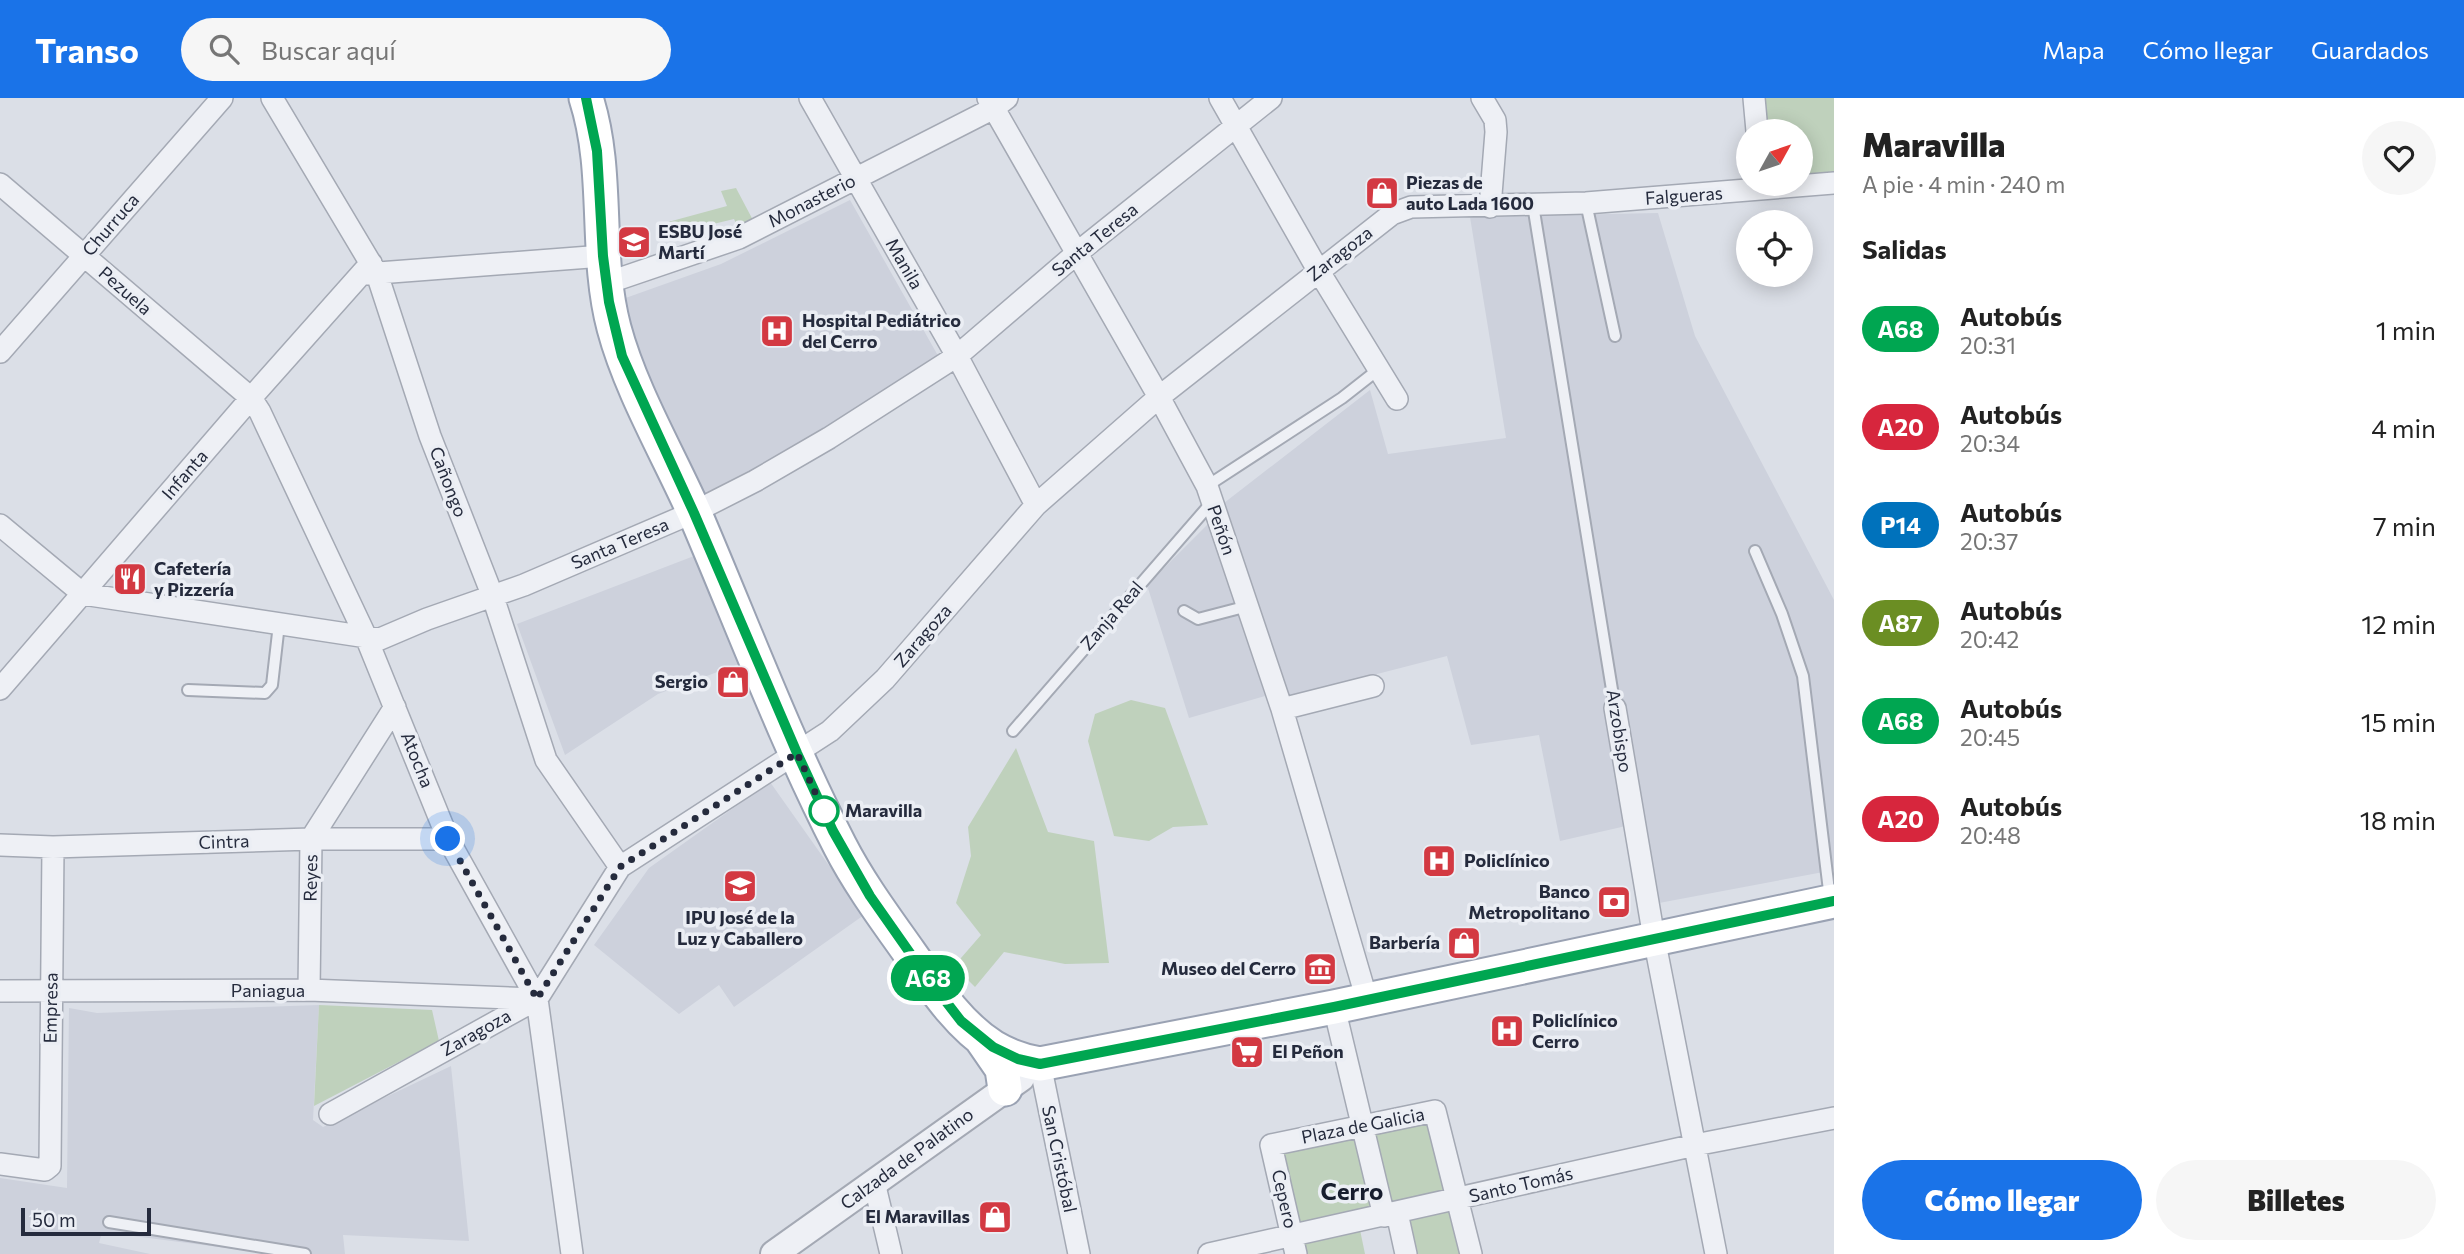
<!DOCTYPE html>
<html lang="es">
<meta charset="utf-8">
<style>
:root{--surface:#fff;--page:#f6f6f6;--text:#222;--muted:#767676;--accent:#1a73e8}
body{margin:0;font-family:Commissioner,sans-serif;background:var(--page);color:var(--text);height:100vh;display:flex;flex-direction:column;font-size:26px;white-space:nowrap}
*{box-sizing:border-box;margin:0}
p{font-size:23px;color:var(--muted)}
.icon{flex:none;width:38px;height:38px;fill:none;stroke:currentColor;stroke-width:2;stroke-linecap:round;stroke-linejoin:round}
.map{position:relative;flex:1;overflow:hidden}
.side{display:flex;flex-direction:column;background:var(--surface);width:630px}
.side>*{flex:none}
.badge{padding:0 14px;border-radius:23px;font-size:24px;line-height:46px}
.needle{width:46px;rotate:50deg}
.buttons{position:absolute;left:1736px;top:21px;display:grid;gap:14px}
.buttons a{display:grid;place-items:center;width:77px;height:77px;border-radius:50%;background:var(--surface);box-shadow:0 4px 18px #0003;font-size:35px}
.scale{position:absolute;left:21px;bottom:18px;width:130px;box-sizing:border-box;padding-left:7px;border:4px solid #252b3d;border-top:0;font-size:19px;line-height:24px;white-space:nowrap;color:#252b3d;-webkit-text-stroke:5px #ebeef4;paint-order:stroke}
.you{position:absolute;width:35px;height:35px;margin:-18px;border:5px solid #fff;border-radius:50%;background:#1a73e8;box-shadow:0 0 0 10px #1a73e833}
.map>.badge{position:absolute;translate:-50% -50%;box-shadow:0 0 0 4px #fff}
h2{padding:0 28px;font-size:26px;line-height:63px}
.round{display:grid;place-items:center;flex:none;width:74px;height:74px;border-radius:37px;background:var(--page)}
.head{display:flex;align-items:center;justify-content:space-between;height:119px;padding:0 28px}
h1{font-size:33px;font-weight:800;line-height:52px}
.action{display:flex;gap:14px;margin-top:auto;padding:14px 28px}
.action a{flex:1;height:80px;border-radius:42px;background:var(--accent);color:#fff;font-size:28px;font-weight:800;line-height:80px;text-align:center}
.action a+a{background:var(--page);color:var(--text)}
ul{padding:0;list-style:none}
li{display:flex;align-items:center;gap:21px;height:98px;padding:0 28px}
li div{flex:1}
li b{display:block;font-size:26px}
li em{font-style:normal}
li .badge{min-width:77px;font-weight:700;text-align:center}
header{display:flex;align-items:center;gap:42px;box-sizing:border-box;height:98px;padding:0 35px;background:var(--accent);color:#fff}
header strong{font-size:33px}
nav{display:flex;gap:38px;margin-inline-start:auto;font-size:24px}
.search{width:490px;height:63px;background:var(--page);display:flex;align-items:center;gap:18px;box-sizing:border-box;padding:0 24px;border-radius:38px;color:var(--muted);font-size:26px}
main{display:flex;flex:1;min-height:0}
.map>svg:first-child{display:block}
.built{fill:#cdd1dc}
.green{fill:#bfd1bc}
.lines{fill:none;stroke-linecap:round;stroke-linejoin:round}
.service-casing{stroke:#a4a9b4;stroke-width:14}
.minor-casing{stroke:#a4a9b4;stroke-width:24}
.tertiary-casing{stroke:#a4a9b4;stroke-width:30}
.primary-casing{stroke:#9aa2b3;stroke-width:37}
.service{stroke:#eef0f5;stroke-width:10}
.minor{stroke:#eef0f5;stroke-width:21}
.tertiary{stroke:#eef0f5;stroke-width:26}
.primary{stroke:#fff;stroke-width:33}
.line-casing{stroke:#fff;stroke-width:16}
.line{stroke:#00a651;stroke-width:10}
.walk{stroke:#252b3d;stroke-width:7;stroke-dasharray:0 12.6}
.stop-dot{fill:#fff;stroke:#00a651;stroke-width:3.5}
.labels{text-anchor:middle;stroke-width:7;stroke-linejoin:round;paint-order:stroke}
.poi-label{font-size:18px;font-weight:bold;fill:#252b3d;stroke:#ebeef4;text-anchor:start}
.street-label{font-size:18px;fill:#252b3d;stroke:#ebeef4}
.stop-label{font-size:18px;font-weight:bold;fill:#252b3d;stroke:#ebeef4;text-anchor:start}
.district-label{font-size:24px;font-weight:bold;fill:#171d2e;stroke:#ebeef4}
</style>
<header>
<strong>Transo</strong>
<div class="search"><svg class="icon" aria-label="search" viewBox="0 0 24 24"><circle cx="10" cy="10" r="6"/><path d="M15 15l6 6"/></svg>Buscar aquí</div>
<nav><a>Mapa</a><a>Cómo llegar</a><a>Guardados</a></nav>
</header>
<main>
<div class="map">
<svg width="1834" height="1156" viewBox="0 0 1834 1156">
<rect width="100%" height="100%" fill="#dbdfe7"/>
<path class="built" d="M850,102L941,263L705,400L643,273L620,202L721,166Z
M1658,115L1695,238L1834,502V772L1659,805L1625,618L1626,728L1560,743L1539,637L1471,647L1447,558L1284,600L1224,405L1370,292L1388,356L1506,340L1470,119Z
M1211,423L1265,598L1189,620L1147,487Z
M694,458L739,566L658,596L565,657L517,526Z
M770,684L864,817L734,909L719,887L679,916L594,847L649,770Z
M319,907L313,1022L323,1029L451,968L469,1143L343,1137L345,1156H274L102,1134L99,1145L150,1156H0V1080L67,1090L69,910L97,915Z"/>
<path class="green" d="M1762,0H1834V80L1801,83V33H1765Z
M736,90L755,126L740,134L734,121L659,139L657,127L727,108L721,93Z
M1131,602L1165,610L1208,727L1173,729L1149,743L1114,738L1088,643L1095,616Z
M1016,650L1048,734L1094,743L1109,865L1065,866L1004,854L975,889L954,868L981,837L956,805L971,758L968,729Z
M319,907L432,912L439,943L314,1008Z
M1431,1018L1465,1156H1412L1403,1118L1359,1127L1365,1156H1300L1276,1049Z"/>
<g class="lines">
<g class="service-casing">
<path id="service" d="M1586,105L1615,238
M1533,107L1615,610
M1207,388L1342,300L1379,271
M1755,453L1782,516L1803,578L1830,801
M1184,513L1198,521L1248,508
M188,592L265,595L272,587L279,526
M1013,633L1212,404
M109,1124L305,1156"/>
</g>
<g class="minor-casing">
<path id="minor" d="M272,0L377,176L430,338L493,499L546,662L620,769
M810,0L957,258L1036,407
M988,0L1159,299L1207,388L1282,611L1367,902
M1220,0L1318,172L1397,301
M1482,0L1495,22L1496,34L1490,109
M1754,0L1757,33
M0,86L251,300L260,314L366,539L448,741L537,901L572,1156
M365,176L603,158
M607,185L739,140L994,10L1007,0
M0,254L222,0
M0,427L83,496L380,541L427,521L524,487L694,414L755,383L829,340L957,258L1077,155L1271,0
M0,591L251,300L371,165
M1615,610L1654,840L1716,1156
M1282,611L1373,588
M0,747L53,749L311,741H448
M309,892L311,741L395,609
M0,893L309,892L534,901
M1334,909L1384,1118
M1040,966L1079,1156
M330,1016L537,901L620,769L830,633L885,581L1036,407L1159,299L1392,116L1411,109L1586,105L1834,85
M0,1066L45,1072L50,1068L53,749
M874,1084L891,1156
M1397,1115L1406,1156
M1209,1156L1695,1047L1834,1020
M1296,1156L1271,1047L1435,1013L1471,1156"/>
</g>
<g class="tertiary-casing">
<path id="tertiary" d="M774,1156L1021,980"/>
</g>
<g class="primary-casing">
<path id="primary" d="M586,0C610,74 594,155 614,230C631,294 671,361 698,423C744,531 786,643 840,748C859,785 885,820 909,854C933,888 958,927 993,949C1008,958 1023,963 1040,966L1334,909L1834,803
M982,942L1002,971L1005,991"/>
</g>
<use href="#service" class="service"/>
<use href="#minor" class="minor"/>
<use href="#tertiary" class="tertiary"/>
<use href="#primary" class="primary"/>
</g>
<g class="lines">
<g class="line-casing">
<path id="line" d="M586,0L597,53L603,158L609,204L622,258L694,415L797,655L833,733L870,798L924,875L961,923L993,949L1018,961L1040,966L1334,909L1834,803"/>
</g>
<use href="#line" class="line"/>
<path class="walk" d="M448,741L537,901L620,769L797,655L826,718L824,713"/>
</g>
<defs>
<g id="shop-square" transform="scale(1.75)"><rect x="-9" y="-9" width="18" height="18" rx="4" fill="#d33942" stroke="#ebeef4"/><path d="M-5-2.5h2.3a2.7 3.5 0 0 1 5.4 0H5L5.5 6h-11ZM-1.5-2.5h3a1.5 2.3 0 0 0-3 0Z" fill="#fff"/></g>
<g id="school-square" transform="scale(1.75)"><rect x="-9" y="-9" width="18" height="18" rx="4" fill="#d33942" stroke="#ebeef4"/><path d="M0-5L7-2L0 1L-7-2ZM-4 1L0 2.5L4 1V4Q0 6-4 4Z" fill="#fff"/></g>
<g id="hospital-square" transform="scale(1.75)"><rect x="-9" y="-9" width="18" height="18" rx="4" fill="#d33942" stroke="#ebeef4"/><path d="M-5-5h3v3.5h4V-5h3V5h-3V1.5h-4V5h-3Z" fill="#fff"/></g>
<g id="restaurant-square" transform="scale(1.75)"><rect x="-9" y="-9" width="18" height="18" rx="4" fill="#d33942" stroke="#ebeef4"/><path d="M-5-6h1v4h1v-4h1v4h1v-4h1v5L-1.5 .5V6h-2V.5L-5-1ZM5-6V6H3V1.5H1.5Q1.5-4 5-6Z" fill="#fff"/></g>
<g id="bank-square" transform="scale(1.75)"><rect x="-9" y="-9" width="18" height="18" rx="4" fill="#d33942" stroke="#ebeef4"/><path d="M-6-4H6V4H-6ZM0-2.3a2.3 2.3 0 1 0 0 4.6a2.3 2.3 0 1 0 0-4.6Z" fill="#fff"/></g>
<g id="museum-square" transform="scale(1.75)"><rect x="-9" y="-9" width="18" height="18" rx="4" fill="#d33942" stroke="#ebeef4"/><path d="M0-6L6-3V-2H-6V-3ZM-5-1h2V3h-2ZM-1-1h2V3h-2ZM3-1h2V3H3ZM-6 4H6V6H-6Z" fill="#fff"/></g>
<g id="supermarket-square" transform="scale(1.75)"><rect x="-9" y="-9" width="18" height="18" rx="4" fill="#d33942" stroke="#ebeef4"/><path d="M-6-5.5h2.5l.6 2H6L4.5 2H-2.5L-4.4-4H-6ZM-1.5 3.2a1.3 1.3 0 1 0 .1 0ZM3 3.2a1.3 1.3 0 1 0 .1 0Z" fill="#fff"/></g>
</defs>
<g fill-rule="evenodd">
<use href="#shop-square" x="1382" y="95"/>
<use href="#school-square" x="634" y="144"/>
<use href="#hospital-square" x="777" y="233"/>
<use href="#restaurant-square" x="130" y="481"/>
<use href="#shop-square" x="733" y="584"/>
<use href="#hospital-square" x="1439" y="763"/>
<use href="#school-square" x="740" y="788"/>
<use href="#bank-square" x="1614" y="804"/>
<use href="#shop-square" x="1464" y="845"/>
<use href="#museum-square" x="1320" y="871"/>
<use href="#hospital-square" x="1507" y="933"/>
<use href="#supermarket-square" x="1247" y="954"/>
<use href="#shop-square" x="995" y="1119"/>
</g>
<circle class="stop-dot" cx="824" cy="713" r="14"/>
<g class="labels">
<g class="poi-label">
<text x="1406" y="91">Piezas de<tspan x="1406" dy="21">auto Lada 1600</tspan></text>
<text x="658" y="140">ESBU José<tspan x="658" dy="21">Martí</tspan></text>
<text x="802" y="229">Hospital Pediátrico<tspan x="802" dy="21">del Cerro</tspan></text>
<text x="154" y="477">Cafetería<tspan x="154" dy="21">y Pizzería</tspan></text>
<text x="708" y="590" text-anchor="end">Sergio</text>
<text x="1464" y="769">Policlínico</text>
<text x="1590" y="800" text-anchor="end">Banco<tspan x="1590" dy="21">Metropolitano</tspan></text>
<text x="740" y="826" text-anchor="middle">IPU José de la<tspan x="740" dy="21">Luz y Caballero</tspan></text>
<text x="1440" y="851" text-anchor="end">Barbería</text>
<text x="1296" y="877" text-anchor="end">Museo del Cerro</text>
<text x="1532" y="929">Policlínico<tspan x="1532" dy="21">Cerro</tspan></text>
<text x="1272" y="960">El Peñon</text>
<text x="970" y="1125" text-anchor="end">El Maravillas</text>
</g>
<g class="street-label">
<text transform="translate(1684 98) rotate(-4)" y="6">Falgueras</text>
<text transform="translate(812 103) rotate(-27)" y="6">Monasterio</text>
<text transform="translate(111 127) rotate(-49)" y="6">Churruca</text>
<text transform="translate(1095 142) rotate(-39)" y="6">Santa Teresa</text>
<text transform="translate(1340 156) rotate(-38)" y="6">Zaragoza</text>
<text transform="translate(904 166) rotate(60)" y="6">Manila</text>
<text transform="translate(125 193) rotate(41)" y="6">Pezuela</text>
<text transform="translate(185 377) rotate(-49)" y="6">Infanta</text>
<text transform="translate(448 384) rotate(69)" y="6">Cañongo</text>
<text transform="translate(1221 432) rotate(71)" y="6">Peñón</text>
<text transform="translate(620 446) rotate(-23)" y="6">Santa Teresa</text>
<text transform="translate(1112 518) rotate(-49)" y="6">Zanja Real</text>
<text transform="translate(923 538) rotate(-49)" y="6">Zaragoza</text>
<text transform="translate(1619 633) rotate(81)" y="6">Arzobispo</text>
<text transform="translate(417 662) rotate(68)" y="6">Atocha</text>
<text transform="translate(224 744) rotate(-2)" y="6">Cintra</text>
<text transform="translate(311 780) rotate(-89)" y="6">Reyes</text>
<text x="268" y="899">Paniagua</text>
<text transform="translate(51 910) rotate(-89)" y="6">Empresa</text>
<text transform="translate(476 935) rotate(-29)" y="6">Zaragoza</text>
<text transform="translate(1363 1028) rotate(-11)" y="6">Plaza de Galicia</text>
<text transform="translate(907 1061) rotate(-36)" y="6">Calzada de Palatino</text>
<text transform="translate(1059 1061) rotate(78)" y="6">San Cristóbal</text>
<text transform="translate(1521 1087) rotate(-13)" y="6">Santo Tomás</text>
<text transform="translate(1284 1101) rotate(77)" y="6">Cepero</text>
</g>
<g class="stop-label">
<text x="845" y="719">Maravilla</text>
</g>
<g class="district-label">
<text x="1352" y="1102">Cerro</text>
</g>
</g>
</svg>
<div class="buttons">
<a><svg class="needle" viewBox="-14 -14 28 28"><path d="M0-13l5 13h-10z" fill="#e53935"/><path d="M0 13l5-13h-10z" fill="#767676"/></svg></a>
<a><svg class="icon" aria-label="locate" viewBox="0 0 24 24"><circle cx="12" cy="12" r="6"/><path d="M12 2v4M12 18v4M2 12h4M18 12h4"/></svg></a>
</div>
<div class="scale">50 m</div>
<div class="you" style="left:448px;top:741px"></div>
<b class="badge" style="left:928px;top:880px;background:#00a651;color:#fff">A68</b>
</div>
<section class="side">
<div class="head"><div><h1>Maravilla</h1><p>A pie · 4 min · 240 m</p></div><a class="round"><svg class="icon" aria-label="heart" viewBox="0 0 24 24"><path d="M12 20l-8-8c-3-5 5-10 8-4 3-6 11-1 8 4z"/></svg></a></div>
<h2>Salidas</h2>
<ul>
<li><span class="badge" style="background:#00a651;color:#fff">A68</span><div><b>Autobús</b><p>20:31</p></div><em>1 min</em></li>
<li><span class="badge" style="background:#d7263d;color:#fff">A20</span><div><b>Autobús</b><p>20:34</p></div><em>4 min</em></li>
<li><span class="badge" style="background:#0072bc;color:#fff">P14</span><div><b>Autobús</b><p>20:37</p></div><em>7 min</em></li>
<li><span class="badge" style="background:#6b8e23;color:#fff">A87</span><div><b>Autobús</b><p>20:42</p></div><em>12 min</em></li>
<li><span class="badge" style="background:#00a651;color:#fff">A68</span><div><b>Autobús</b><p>20:45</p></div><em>15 min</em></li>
<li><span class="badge" style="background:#d7263d;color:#fff">A20</span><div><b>Autobús</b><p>20:48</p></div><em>18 min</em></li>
</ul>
<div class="action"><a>Cómo llegar</a><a>Billetes</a></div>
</section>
</main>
